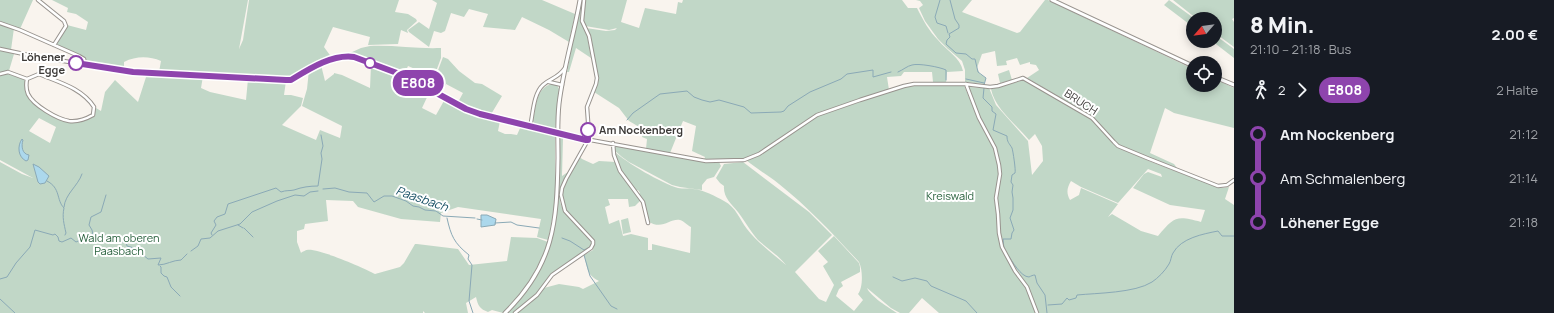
<!DOCTYPE html>
<html lang="de">
<meta charset="utf-8">
<style>
:root{--surface:#171b24;--page:#242831;--text:#f1f3f6;--muted:#9ea1a6}
body{margin:0;font-family:Manrope,sans-serif;background:var(--page);color:var(--text);height:100vh;display:flex;flex-direction:column;font-size:15px;white-space:nowrap}
*{box-sizing:border-box;margin:0}
p{font-size:13px;color:var(--muted)}
.icon{flex:none;width:22px;height:22px;fill:none;stroke:currentColor;stroke-width:2;stroke-linecap:round;stroke-linejoin:round}
.map{position:relative;flex:1;overflow:hidden}
.side{display:flex;flex-direction:column;background:var(--surface);width:320px}
.side>*{flex:none}
.badge{padding:0 8px;border-radius:13px;font-size:14px;line-height:26px}
.needle{width:26px;rotate:242deg}
.fabs{position:absolute;left:1186px;top:12px;display:grid;gap:8px}
.fabs a{display:grid;place-items:center;width:36px;height:36px;border-radius:50%;background:var(--surface);box-shadow:0 2px 10px #0003;font-size:20px}
.map>.badge{position:absolute;translate:-50% -50%;box-shadow:0 0 0 2px #fff}
.legs{display:flex;align-items:center;gap:6px;height:44px;padding:0 16px;font-size:13px}
.legs p{margin-inline-start:auto}
.headline{display:flex;align-items:center;justify-content:space-between;height:68px;padding:0 16px}
h1{font-size:22px;font-weight:800;line-height:30px}
ul{padding:0 16px;list-style:none}
li{display:flex;align-items:center;gap:14px;height:44px;font-size:15px}
li i{display:grid;place-items:center;width:6px;height:100%;margin:0 5px;background:currentColor}
li i::after{content:'';width:10px;height:10px;margin:-5px;border:3px solid;border-radius:50%;background:var(--surface)}
li p{margin-inline-start:auto}
li:first-child i{background:linear-gradient(#0000 50%,currentColor 0)}
li:last-child i{background:linear-gradient(currentColor 50%,#0000 0)}
main{display:flex;flex:1;min-height:0}
.map>svg:first-child{display:block}
.green{fill:#c1d7c7;fill-rule:evenodd}
.water{fill:#acd8ec;stroke:#8aa9b6}
.lines{fill:none;stroke-linecap:round;stroke-linejoin:round}
.stream{stroke:#8aa9b6;stroke-width:1}
.minor-casing{stroke:#98938e;stroke-width:4.5}
.major-casing{stroke:#98938e;stroke-width:5}
.minor{stroke:#fff;stroke-width:2.5}
.major{stroke:#fff;stroke-width:3}
.minor-bridge-casing{stroke:#98938e;stroke-width:4.5;stroke-linecap:butt}
.minor-bridge{stroke:#fff;stroke-width:2.5}
.line-1-casing{stroke:#fff;stroke-width:9}
.line-1{stroke:#8e44ad;stroke-width:6}
.stop-1-dot{fill:#fff;stroke:#8e44ad;stroke-width:2}
.labels{text-anchor:middle;stroke-width:4;stroke-linejoin:round;paint-order:stroke}
.stop-label{font-size:11px;font-weight:bold;fill:#3c3a38;stroke:#fff;text-anchor:end}
.street-label{font-size:11px;fill:#3c3a38;stroke:#fff}
.park-label{font-size:11px;fill:#265f3b;stroke:#fff}
.water-label{font-size:12px;font-style:italic;fill:#195166;stroke:#fff}
</style>
<main>
<div class="map">
<svg width="1234" height="313" viewBox="0 0 1234 313">
<rect width="100%" height="100%" fill="#f9f4ee"/>
<path class="green" d="M0,0H33L20,29L0,22Z
M52,0H248L239,49L243,40L249,0H399L395,12L408,14L416,19L417,21L407,30L408,33L401,30L398,44L368,45L370,37L333,27L324,47L332,58L286,79L159,72L161,61C149,56 136,56 124,62V69L87,63L83,58L55,44L67,25L86,30L88,22L76,14L67,12L68,8Z
M432,0H542L575,14L569,42L549,30L522,17L515,30L483,27L488,14L469,9L464,17L451,13L445,31L441,33L434,31L429,47L409,32L408,30L419,22L429,29L437,3Z
M581,0H583L580,19L587,35L591,58L576,48L569,72H567Z
M585,0H627L621,22L639,28L645,8L676,14L678,2L682,3L683,0H902L908,8H917C923,20 929,31 938,40C947,51 960,57 963,71L947,72L946,83L933,82L932,72H904L901,76L887,77L889,90L856,100L816,114L760,152L743,159L704,160L705,157L692,151L696,126L683,121L670,153L646,149L647,139L642,137L643,132L641,128L629,121L619,108L594,92L597,85L598,78L586,28L606,31L615,30L617,28L609,30L585,26L583,20Z
M916,0H972L962,12L1017,33L1020,32L1045,0H1048L1193,69V85H1215V79L1234,88V128L1174,113L1165,108L1150,153L1174,164L1177,168C1162,163 1125,151 1114,142C1104,132 1098,121 1086,113L1027,78L1039,70L1036,65L1030,64V62L1020,65L1017,58L1006,61L1007,65L997,66L995,51L982,54L977,68L980,74L986,78L984,84L965,82V70L962,61L948,49L938,39L925,21L919,8L923,5L920,1Z
M1169,0L1195,19H1193V27L1164,5Z
M1173,0H1234V18L1232,19L1234,22V47L1215,33V19H1197Z
M0,23L14,28L11,50L0,48Z
M1215,35L1234,49V58L1212,41H1215Z
M370,46C394,45 417,49 441,48V58L434,77L408,66L404,75L348,55L350,53L361,48Z
M0,50L14,54L8,74L26,80C25,86 25,93 29,98C41,112 89,137 96,108L101,111L105,92L115,80L138,102L147,74L203,76L201,88L210,92L246,100L248,79L286,81L284,95H291L303,98L301,106L282,125L316,140L320,130L340,138L342,126L302,106L307,89L309,70L321,65L325,81L334,74V73L342,75L370,88L371,65L404,77L430,91L422,108L436,115L445,99L470,112L500,121L498,131L505,134H511L517,135L521,126L555,136V205L548,240L537,237L541,219L458,207L441,213L440,222L401,219L358,207L353,201L326,200L328,221L305,224L304,229L297,231V242L301,253C302,252 306,250 307,250C318,248 364,268 375,274L400,267L404,263L415,244H417L458,249L469,265L507,261L511,237L537,238L548,242C538,270 524,292 503,313L492,310L488,312C480,309 478,306 476,297L466,303L468,313H425L423,311V313H0V162L22,174L33,178L0,160ZM39,118L56,127L50,143L29,131Z
M443,57L448,59L459,71L475,83L482,84L502,96L490,116L467,108L457,104L463,93L446,84L445,86L434,81Z
M1009,70L1012,80L1000,83L998,74Z
M1024,80L1093,120L1118,147L1149,161L1212,185L1223,188L1229,187L1225,199L1234,205V313H1038L1028,286L1004,251L999,228L997,194L1000,181L1001,168L996,149L979,117L968,87L989,88L996,105L1028,141L1032,175L1043,161L1042,146L1035,134L1029,140C1016,124 995,109 991,89ZM1148,169L1161,174L1162,177L1148,172L1144,174L1133,188L1170,205L1205,210L1201,222C1176,215 1174,217 1158,236L1141,231L1112,214L1108,217L1118,204L1081,188L1079,195L1070,200C1066,193 1067,188 1071,181L1081,187L1118,203Z
M553,84L557,85L559,89L555,131L536,127L533,121C536,107 536,86 553,84Z
M926,85H964L978,119L994,147L999,165V175L995,195L1001,246L1006,257L1027,287L1033,302L1035,313H939L922,298L909,313H900L891,308L867,288C870,296 889,308 897,313H516L538,296L544,288L559,284L579,287L583,289L599,281C586,274 588,269 584,255L593,250C593,248 594,246 594,244C593,227 552,216 563,187C567,176 574,166 579,156L582,159L593,164L599,161L616,162L623,178L641,200L635,206L629,207L628,199H608L610,205L605,207L609,224L619,220L623,236L631,234L648,238V250H652V244L690,253L691,227C687,225 684,221 680,220C670,218 663,230 649,222L644,202L639,194L640,193L638,190L636,191L623,175L614,151C625,162 663,184 678,188C683,189 688,188 693,189C704,190 715,196 724,201C736,207 740,220 747,229C758,243 773,254 786,265C778,255 767,248 758,240C750,231 745,221 738,212C731,204 723,197 724,186L720,183L716,178L724,164L743,162L809,212L832,235L795,272L819,299L826,302L834,285L823,266L828,262L818,251L834,236L859,263L860,267V272L841,282L843,286L839,289L836,296L854,311L863,300L858,294C863,288 863,270 859,262C834,235 809,208 779,184C769,176 757,169 746,160L766,151L818,116L904,87Z
M560,137L563,138L562,176L568,172C551,205 562,208 583,231C586,235 591,238 592,243L590,248L551,275L540,290L513,313H507C562,260 559,208 560,137Z
M615,145L706,162H719L721,166L714,177L707,179L702,185V190L680,187L672,185L629,162L622,157L614,150Z
M628,218L631,232L623,234L621,220Z"/>
<path class="water" d="M22,139L23,140C21,146 22,154 29,155L28,160L26,161C18,157 17,146 22,139Z
M33,164L39,167L49,176L45,183L40,184L38,182Z
M481,215H487L496,219L495,225L481,227Z"/>
<g class="lines">
<path class="stream" d="M940,0L935,17L937,23L946,26L948,33
M950,0L955,19L959,25V28L949,34L950,37L947,40L946,44L956,53L966,54L972,59H975L978,72L986,78L984,85
M898,72C903,70 907,66 912,65C918,63 940,67 946,70V80
M966,79L984,83
M984,88L983,98L992,107V111L996,114L993,130L1007,136C1007,142 1009,143 1012,148C1013,151 1016,171 1015,173L1012,175L1011,182L1013,185L1012,192L1013,198V210L1010,218L1014,230L1012,233L1011,239H1003L1004,249
M627,120L633,113L660,94L687,91L694,97L702,100L710,102L719,100L744,107L751,113L781,112L784,111L788,106L810,92L841,79L847,74L873,70V77L891,72
M47,181C61,188 56,200 64,208C62,217 64,224 66,233L65,235
M323,189L335,188L349,192L367,193L374,202L384,196H392L406,201L413,206L419,207L425,210L436,211L443,216L475,218
M64,207C65,194 78,186 82,174
M447,218C451,236 454,243 469,255L468,259L472,265L469,301L473,313
M477,219L482,220
M495,223L511,222L517,225L539,228
M238,225L243,228
M244,228L253,237
M93,235L92,230L89,225L91,217L101,212L106,195
M212,235L211,233L216,225L214,221L217,217L225,214L228,204L276,188L281,192C286,190 290,191 294,190C302,187 310,186 318,186L322,159L321,153L323,146L321,135
M562,238L570,241L584,250L590,247L592,243
M191,251L198,246L201,239L210,238L218,231L240,224L252,212L277,201L295,195L304,196L310,192L318,191
M584,255L590,276L611,306L617,309
M1008,255C1012,261 1021,277 1029,277C1031,276 1033,275 1035,275L1037,283L1045,295L1047,313
M160,266L161,267V273L164,276L167,277L171,287L180,296
M893,277L902,281L915,278L927,281L931,286L966,301L977,313
M0,279L7,277L16,263L30,247L35,230L53,235L55,234L58,237L59,241L62,242L71,238L76,242L83,239L87,240L94,234C99,238 104,235 110,237C116,238 119,243 126,242L127,246L134,248H141L143,255L148,259L161,258L158,265C166,265 173,260 181,260L187,254
M0,299L15,313
M1048,305L1062,304L1067,298L1069,300L1076,298L1077,295C1097,293 1135,293 1152,282C1158,278 1165,271 1169,264C1171,261 1171,256 1173,253C1181,238 1203,234 1218,231L1222,236H1234"/>
<g class="minor-casing">
<path id="minor" d="M38,0L64,21L66,26L54,45
M0,23L20,30L79,56L84,59L85,64
M0,49L38,57L133,72L286,80H291C309,69 332,53 354,57L405,76L466,109L480,114L552,133
M0,74L8,72L27,79L39,74C58,82 82,88 94,107L93,115C86,119 78,122 69,121C57,119 33,105 28,94C26,89 26,84 27,79
M549,82L562,85
M966,84L979,118L995,148L999,165L1000,174L996,198L998,214L999,233L1002,247L1015,271L1027,287L1037,313
M530,127C533,115 533,94 543,85C552,77 557,79 565,68
M563,135L706,161L744,160L759,154L817,115L860,100L904,86L914,84H965L990,87L998,86L1023,78L1092,118L1114,142L1118,146L1147,158L1218,186L1227,185L1234,180
M613,143L614,155L620,171L643,202L648,223
M515,313L537,295L552,275L591,248L593,244V241L565,211L561,195L562,188L566,179L588,140L589,135L587,107L596,84L597,78L589,36L582,21L584,0"/>
</g>
<g class="major-casing">
<path id="major" d="M1052,0L1193,66
M1215,77L1234,85
M505,313C554,265 557,223 558,158C558,140 557,122 559,104C563,69 574,35 580,0"/>
</g>
<use href="#minor" class="minor"/>
<use href="#major" class="major"/>
<g class="minor-bridge-casing">
<path id="minor-bridge" d="M552,133L563,135"/>
</g>
<use href="#minor-bridge" class="minor-bridge"/>
</g>
<g class="lines">
<g class="line-1-casing">
<path id="line-1" d="M76,63L133,72L286,80H291C309,69 332,54 354,57L405,76L466,109L480,114L586,140H588V130"/>
</g>
<use href="#line-1" class="line-1"/>
</g>
<g class="stop-1-dot">
<circle cx="76" cy="63" r="7"/>
<circle cx="370" cy="63" r="5"/>
<circle cx="588" cy="130" r="7"/>
</g>
<g class="labels">
<g class="stop-label">
<text x="65" y="61">Löhener<tspan x="65" dy="13">Egge</tspan></text>
<text x="599" y="134" text-anchor="start">Am Nockenberg</text>
</g>
<g class="street-label">
<text transform="translate(1081 102) rotate(33)" y="4">BRUCH</text>
</g>
<g class="park-label">
<text x="950" y="200">Kreiswald</text>
<text x="119" y="242">Wald am oberen<tspan x="119" dy="13">Paasbach</tspan></text>
</g>
<g class="water-label">
<text transform="translate(422 199) rotate(19)" y="4">Paasbach</text>
</g>
</g>
</svg>
<div class="fabs">
<a><svg class="needle" viewBox="-14 -14 28 28"><path d="M0-13l5 13h-10z" fill="#e53935"/><path d="M0 13l5-13h-10z" fill="#9ea1a6"/></svg></a>
<a><svg class="icon" aria-label="locate" viewBox="0 0 24 24"><circle cx="12" cy="12" r="6"/><path d="M12 2v4M12 18v4M2 12h4M18 12h4"/></svg></a>
</div>
<b class="badge" style="left:418px;top:83px;background:#8e44ad;color:#fff">E808</b>
</div>
<section class="side">
<div class="headline"><div><h1>8 Min.</h1><p>21:10 – 21:18 · Bus</p></div><b>2.00 €</b></div>
<div class="legs"><svg class="icon" aria-label="walk" viewBox="0 0 24 24"><circle cx="13" cy="4" r="2"/><path d="M13 8l-2 6 4 7M11 14l-3 7M7 12l3-4h3l4 4"/></svg>2<svg class="icon" aria-label="forward" viewBox="0 0 24 24"><path d="M9 5l7 7-7 7"/></svg><b class="badge" style="background:#8e44ad;color:#fff">E808</b><p>2 Halte</p></div>
<ul>
<li><i style="color:#8e44ad"></i><b>Am Nockenberg</b><p>21:12</p></li>
<li><i style="color:#8e44ad"></i><span>Am Schmalenberg</span><p>21:14</p></li>
<li><i style="color:#8e44ad"></i><b>Löhener Egge</b><p>21:18</p></li>
</ul>
</section>
</main>
